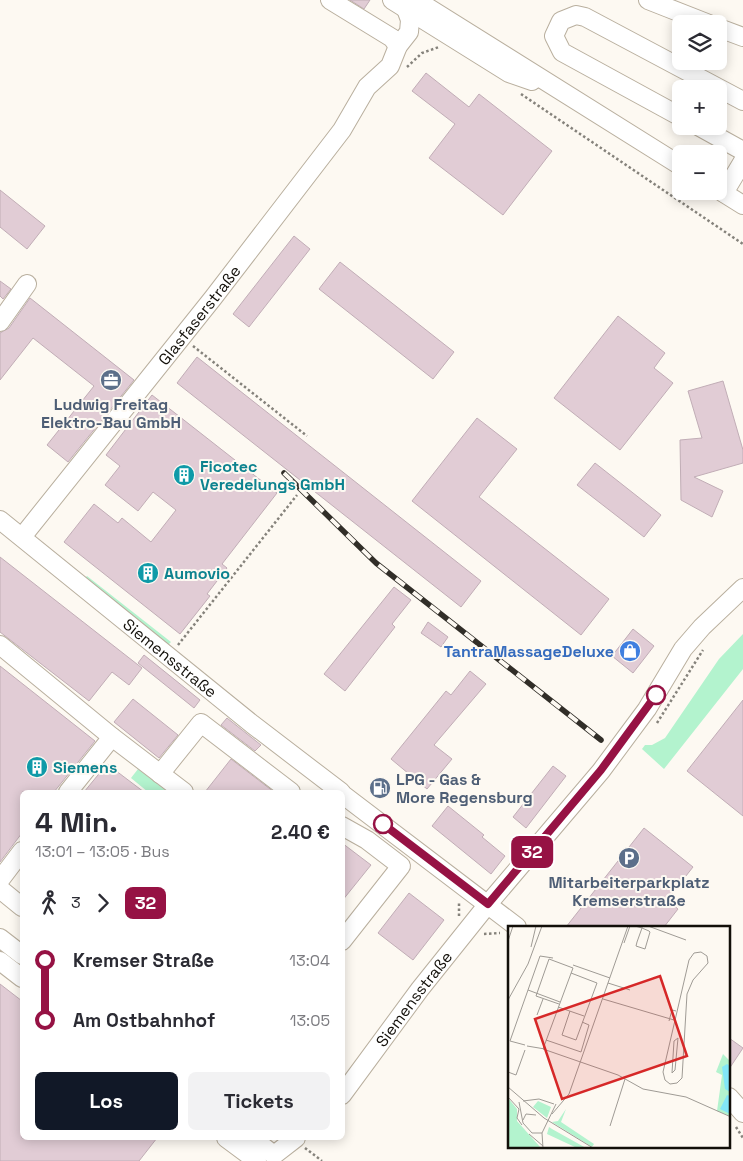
<!DOCTYPE html>
<html lang="de">
<meta charset="utf-8">
<style>
:root{--surface:#fff;--page:#f2f2f3;--text:#2b2b33;--muted:#7c7c81;--accent:#111827}
body{margin:0;font-family:"Space Grotesk",sans-serif;background:var(--page);color:var(--text);height:100vh;display:flex;flex-direction:column;font-size:19px;white-space:nowrap}
*{box-sizing:border-box;margin:0}
p{font-size:16px;color:var(--muted)}
.icon{flex:none;width:28px;height:28px;fill:none;stroke:currentColor;stroke-width:2;stroke-linecap:round;stroke-linejoin:round}
.map{position:relative;flex:1;overflow:hidden}
.side{position:absolute;left:20px;top:790px;width:325px;height:350px;display:flex;flex-direction:column;background:var(--surface);border-radius:8px;box-shadow:0 2px 12px #0003}
.side>*{flex:none}
.badge{padding:0 10px;border-radius:8px;font-size:18px;line-height:32px}
.buttons{position:absolute;left:672px;top:15px;display:grid;gap:10px}
.buttons a{display:grid;place-items:center;width:55px;height:55px;border-radius:8px;background:var(--surface);box-shadow:0 2px 12px #0003;font-size:25px}
.map>.badge{position:absolute;translate:-50% -50%;box-shadow:0 0 0 2px #fff}
.legs{display:flex;align-items:center;gap:8px;height:55px;padding:0 15px;font-size:16px}
.legs p{margin-inline-start:auto}
.headline{display:flex;align-items:center;justify-content:space-between;height:85px;padding:0 15px}
h1{font-size:28px;font-weight:600;line-height:38px}
.cta{display:flex;gap:10px;margin-top:auto;padding:10px 15px}
.cta a{flex:1;height:58px;border-radius:8px;background:var(--accent);color:#fff;font-size:20px;font-weight:600;line-height:58px;text-align:center}
.cta a+a{background:var(--page);color:var(--text)}
ul{padding:0 15px;list-style:none}
li{display:flex;align-items:center;gap:18px;height:60px;font-size:19px}
li i{display:grid;place-items:center;width:8px;height:100%;margin:0 6px;background:currentColor}
li i::after{content:'';width:12px;height:12px;margin:-6px;border:4px solid;border-radius:50%;background:var(--surface)}
li p{margin-inline-start:auto}
li:first-child i{background:linear-gradient(#0000 50%,currentColor 0)}
li:last-child i{background:linear-gradient(currentColor 50%,#0000 0)}
.map>svg:first-child{display:block}
.green{fill:#b3f3ce}
.building{fill:#e1ccd5;stroke:#c1adb6}
.lines{fill:none;stroke-linecap:round;stroke-linejoin:round}
.minor-casing{stroke:#b9af9e;stroke-width:20}
.path{stroke:#85827b;stroke-width:2.5;stroke-dasharray:2.5 2.5;stroke-linecap:butt}
.minor{stroke:#fff;stroke-width:18}
.rail-casing{stroke:#312e28;stroke-width:5.5}
.rail{stroke:#fdf9f2;stroke-width:4;stroke-dasharray:11;stroke-linecap:butt}
.line-1-casing{stroke:#fff;stroke-width:11}
.line-1{stroke:#961244;stroke-width:8}
.stop-1-dot{fill:#fff;stroke:#961244;stroke-width:2.5}
.labels{text-anchor:middle;stroke-width:4;stroke-linejoin:round;paint-order:stroke}
.street-label{font-size:16px;fill:#120f09;stroke:#fdf9f2}
.service-label{font-size:16px;font-weight:bold;fill:#4e5e75;stroke:#fdf9f2}
.culture-label{font-size:16px;font-weight:bold;fill:#0d838f;stroke:#fdf9f2;text-anchor:start}
.shop-label{font-size:16px;font-weight:bold;fill:#366cbe;stroke:#fdf9f2;text-anchor:end}
.inset-road{fill:none;stroke:#9f9b95;stroke-width:1}
.view{fill:#d62828;fill-opacity:0.15;stroke:#d62828;stroke-width:2.5}
.inset-edge{fill:none;stroke:#120f09;stroke-width:2.5}
</style>
<div class="map">
<svg width="743" height="1161" viewBox="0 0 743 1161">
<rect width="100%" height="100%" fill="#fdf9f2"/>
<path class="green" d="M87,576L171,642L168,645L164,644L85,578Z
M743,634V669L664,769L642,749L645,745H652L665,738L719,659Z
M138,769L168,792H148L131,778Z"/>
<path class="building" d="M350,0H370L364,9Z
M426,73L469,107L479,94L552,151L503,215L429,158L455,124L412,91Z
M0,190L45,226L27,249L0,227Z
M294,236L310,249L249,327L233,314Z
M340,262L454,352L433,379L319,289Z
M0,281L11,289L3,299L0,296Z
M30,298L134,380L68,462L47,445L94,386L33,338L0,380V333L9,328Z
M618,316L665,353L654,368L673,383L620,450L554,398Z
M197,357L481,581L461,607L177,383Z
M723,381L743,450V463L694,477L723,491L712,517L681,500L680,440L702,438L688,391Z
M152,395L277,493L222,564L227,568L207,594L210,596L180,634L64,542L94,504L118,523L122,518L151,542L176,510L153,492L138,511L105,485L120,466L106,455Z
M477,418L517,449L479,497L609,599L581,635L412,501Z
M595,463L661,515L644,537L577,485Z
M0,557L142,668L129,685L112,672L89,701L0,632Z
M394,587L411,600L392,624L395,627L345,691L324,674Z
M428,622L448,637L441,647L421,633Z
M633,629L654,646L633,673L612,656Z
M144,655L200,700L194,708L138,663Z
M0,666L95,741L54,792H22V833L0,862Z
M470,671L486,684L434,745L452,759L427,789L391,759L446,691L451,695Z
M133,699L178,735L159,758L114,722Z
M743,700V816L687,771Z
M227,718L261,745L255,751L221,725Z
M231,759L274,792H205Z
M107,764L144,792H84Z
M553,766L566,776L526,828L513,817Z
M448,806L484,835L482,837L505,856L491,874L432,826Z
M644,828L693,867L667,900L678,909L664,927H566Z
M342,843L371,865L342,901Z
M409,893L444,920L413,960L378,933Z
M0,984L22,1001V1138H157L139,1161H0Z
M729,1038L743,1048L729,1069Z"/>
<g class="lines">
<g class="minor-casing">
<g id="minor">
<path d="M330,0L392,38L398,46"/>
<path d="M392,0L509,73L532,81"/>
<path d="M416,0L681,166"/>
<path d="M648,0L709,24"/>
<path d="M719,28L743,37"/>
<path d="M681,117L562,52L554,36L561,21L576,15L585,17L743,101"/>
<path d="M698,126L743,151"/>
<path d="M719,190L743,205"/>
<path d="M724,193L743,161"/>
<path d="M0,322L27,284"/>
<path id="s1" d="M0,520L252,724L341,792"/>
<path id="s2" d="M22,537L213,298L342,130L367,87L390,66L398,46L409,32L410,20L406,9"/>
<path d="M0,645L112,737L184,792"/>
<path d="M160,774L201,723L291,792"/>
<path d="M68,792L112,737"/>
<path d="M342,794L517,927"/>
<path d="M342,826L367,840L401,866L342,941"/>
<path d="M0,880L22,851"/>
<path d="M0,889L22,907"/>
<path d="M0,938L22,955"/>
<path d="M0,961L22,978"/>
<path id="s3" d="M342,1095L420,989L488,904L601,771L647,709L683,649L702,627L743,588"/>
<path d="M729,1097L743,1113"/>
<path d="M226,1138L257,1161"/>
<path d="M252,1138L274,1155L296,1138"/>
</g>
</g>
<path class="path" d="M407,67L422,53L439,47
M521,94L743,244
M193,346L307,436
M178,645L297,495
M657,723L703,650
M459,916V902
M484,934L500,933
M736,1127L743,1138
M305,1148L322,1161"/>
<use href="#minor" class="minor"/>
<g class="rail-casing">
<path id="rail" d="M284,473L376,563L601,740"/>
</g>
<use href="#rail" class="rail"/>
</g>
<g class="lines">
<g class="line-1-casing">
<path id="line-1" d="M383,824L488,904L601,770L656,695"/>
</g>
<use href="#line-1" class="line-1"/>
</g>
<defs>
<g id="office-disc" transform="scale(1.125)"><circle r="9.5" fill="#5c6f8a" stroke="#fdf9f2"/><path d="M-6-3h4V-5.5h4V-3h4V5H-6ZM-1-4.5V-3h2v-1.5ZM-6 0V1H6V0Z" fill="#fff"/></g>
<g id="building-disc" transform="scale(1.125)"><circle r="9.5" fill="#0f9aa8" stroke="#fdf9f2"/><path d="M-4-6H4V6H1V3H-1V6H-4ZM-2.5-4.3h1.7v1.8h-1.7ZM.8-4.3h1.7v1.8H.8ZM-2.5-1h1.7V.8h-1.7ZM.8-1h1.7V.8H.8Z" fill="#fff"/></g>
<g id="shop-disc" transform="scale(1.125)"><circle r="9.5" fill="#3f7fe0" stroke="#fdf9f2"/><path d="M-5-2.5h2.3a2.7 3.5 0 0 1 5.4 0H5L5.5 6h-11ZM-1.5-2.5h3a1.5 2.3 0 0 0-3 0Z" fill="#fff"/></g>
<g id="fuel-disc" transform="scale(1.125)"><circle r="9.5" fill="#5c6f8a" stroke="#fdf9f2"/><path d="M-5.5-6h7V0h2V4h1.3V-2.5L3-4.5l.8-.8L6-3V5H2.5V1h-1V6h-7ZM-4.2-4.7v3.2H.2V-4.7Z" fill="#fff"/></g>
<g id="parking-disc" transform="scale(1.125)"><circle r="9.5" fill="#5c6f8a" stroke="#fdf9f2"/><path d="M-3.5-5.5H1a3.5 3.5 0 0 1 0 7H-1V5.5H-3.5ZM-1-3.4V-.6H.8a1.4 1.4 0 0 0 0-2.8Z" fill="#fff"/></g>
</defs>
<g fill-rule="evenodd">
<use href="#office-disc" x="111" y="380"/>
<use href="#building-disc" x="184" y="475"/>
<use href="#building-disc" x="148" y="573"/>
<use href="#shop-disc" x="630" y="651"/>
<use href="#building-disc" x="37" y="767"/>
<use href="#fuel-disc" x="380" y="788"/>
<use href="#parking-disc" x="629" y="858"/>
</g>
<g class="stop-1-dot">
<circle cx="656" cy="695" r="9"/>
<circle cx="383" cy="824" r="9"/>
</g>
<g class="labels">
<g class="street-label">
<text dy="6" stroke="none"><textPath href="#s2" startOffset="284">Glasfaserstraße</textPath></text>
<text dy="6" stroke="none"><textPath href="#s1" startOffset="219">Siemensstraße</textPath></text>
<text dy="6" stroke="none"><textPath href="#s3" startOffset="120">Siemensstraße</textPath></text>
</g>
<g class="service-label">
<text x="111" y="410">Ludwig Freitag<tspan x="111" dy="18">Elektro-Bau GmbH</tspan></text>
<text x="396" y="785" text-anchor="start">LPG - Gas &amp;<tspan x="396" dy="18">More Regensburg</tspan></text>
<text x="629" y="888">Mitarbeiterparkplatz<tspan x="629" dy="18">Kremserstraße</tspan></text>
</g>
<g class="culture-label">
<text x="200" y="472">Ficotec<tspan x="200" dy="18">Veredelungs GmbH</tspan></text>
<text x="164" y="579">Aumovio</text>
<text x="53" y="773">Siemens</text>
</g>
<g class="shop-label">
<text x="614" y="657">TantraMassageDeluxe</text>
</g>
</g>
<g transform="translate(508 926)">
<rect width="222" height="222" fill="#fdf9f2"/>
<path d="M215,128L222,135V190L209,185L214,149L208,146ZM0,172L9,183V195L33,222H0ZM30,175L43,181L39,192L25,181ZM58,183L53,196L86,218L84,221L44,196L50,195ZM41,201L44,203L78,222H69L39,208Z" fill="#b3f3ce"/>
<path d="M219,138L222,140V166L217,163L214,141ZM219,169L222,170V188L212,183Z" fill="#82e6f7"/>
<path class="inset-road" d="M127,0L134,2L141,5L142,6L137,23L128,20L129,16L134,2V0M140,0L178,14M0,15L5,0M116,17L122,0M23,21L28,0M193,26L199,30L200,37L185,54L179,68L174,152L169,157L162,158L157,154L155,146L181,34L186,27ZM65,39L102,52M100,57L122,64M20,64L52,76M95,73L166,94M0,74L20,38L34,0M51,78L28,70L41,33L65,42L35,123L110,149L135,163L178,171L223,191M50,81L76,90M62,85L54,109L68,114L89,57L63,47M29,89L35,73M161,95L164,84L168,85M170,112L167,144L164,147L166,115ZM38,114L73,126L81,99L74,96M17,119L2,115L32,30L45,32M19,120L37,123M0,146L8,149L17,124M0,161L36,192L85,222M0,171L11,183L9,192L14,199M15,175L31,173L46,178M11,176L15,197L24,207H34M44,188L61,168L120,0M15,194L18,188L28,189M102,200L117,153M21,208L35,220M35,222L34,207L48,178"/>
<path class="view" d="M152,50L179,130L54,173L27,93Z"/>
<rect width="222" height="222" class="inset-edge"/>
</g>
</svg>
<div class="buttons">
<a><svg class="icon" aria-label="layers" viewBox="0 0 24 24"><path d="M12 4l9 5-9 5-9-5zM3 14l9 5 9-5"/></svg></a>
<a>+</a>
<a>−</a>
</div>
<b class="badge" style="left:532px;top:852px;background:#961244;color:#fff">32</b>
<section class="side">
<div class="headline"><div><h1>4 Min.</h1><p>13:01 – 13:05 · Bus</p></div><b>2.40 €</b></div>
<div class="legs"><svg class="icon" aria-label="walk" viewBox="0 0 24 24"><circle cx="13" cy="4" r="2"/><path d="M13 8l-2 6 4 7M11 14l-3 7M7 12l3-4h3l4 4"/></svg>3<svg class="icon" aria-label="forward" viewBox="0 0 24 24"><path d="M9 5l7 7-7 7"/></svg><b class="badge" style="background:#961244;color:#fff">32</b></div>
<ul>
<li><i style="color:#961244"></i><b>Kremser Straße</b><p>13:04</p></li>
<li><i style="color:#961244"></i><b>Am Ostbahnhof</b><p>13:05</p></li>
</ul>
<div class="cta"><a>Los</a><a>Tickets</a></div>
</section>
</div>
